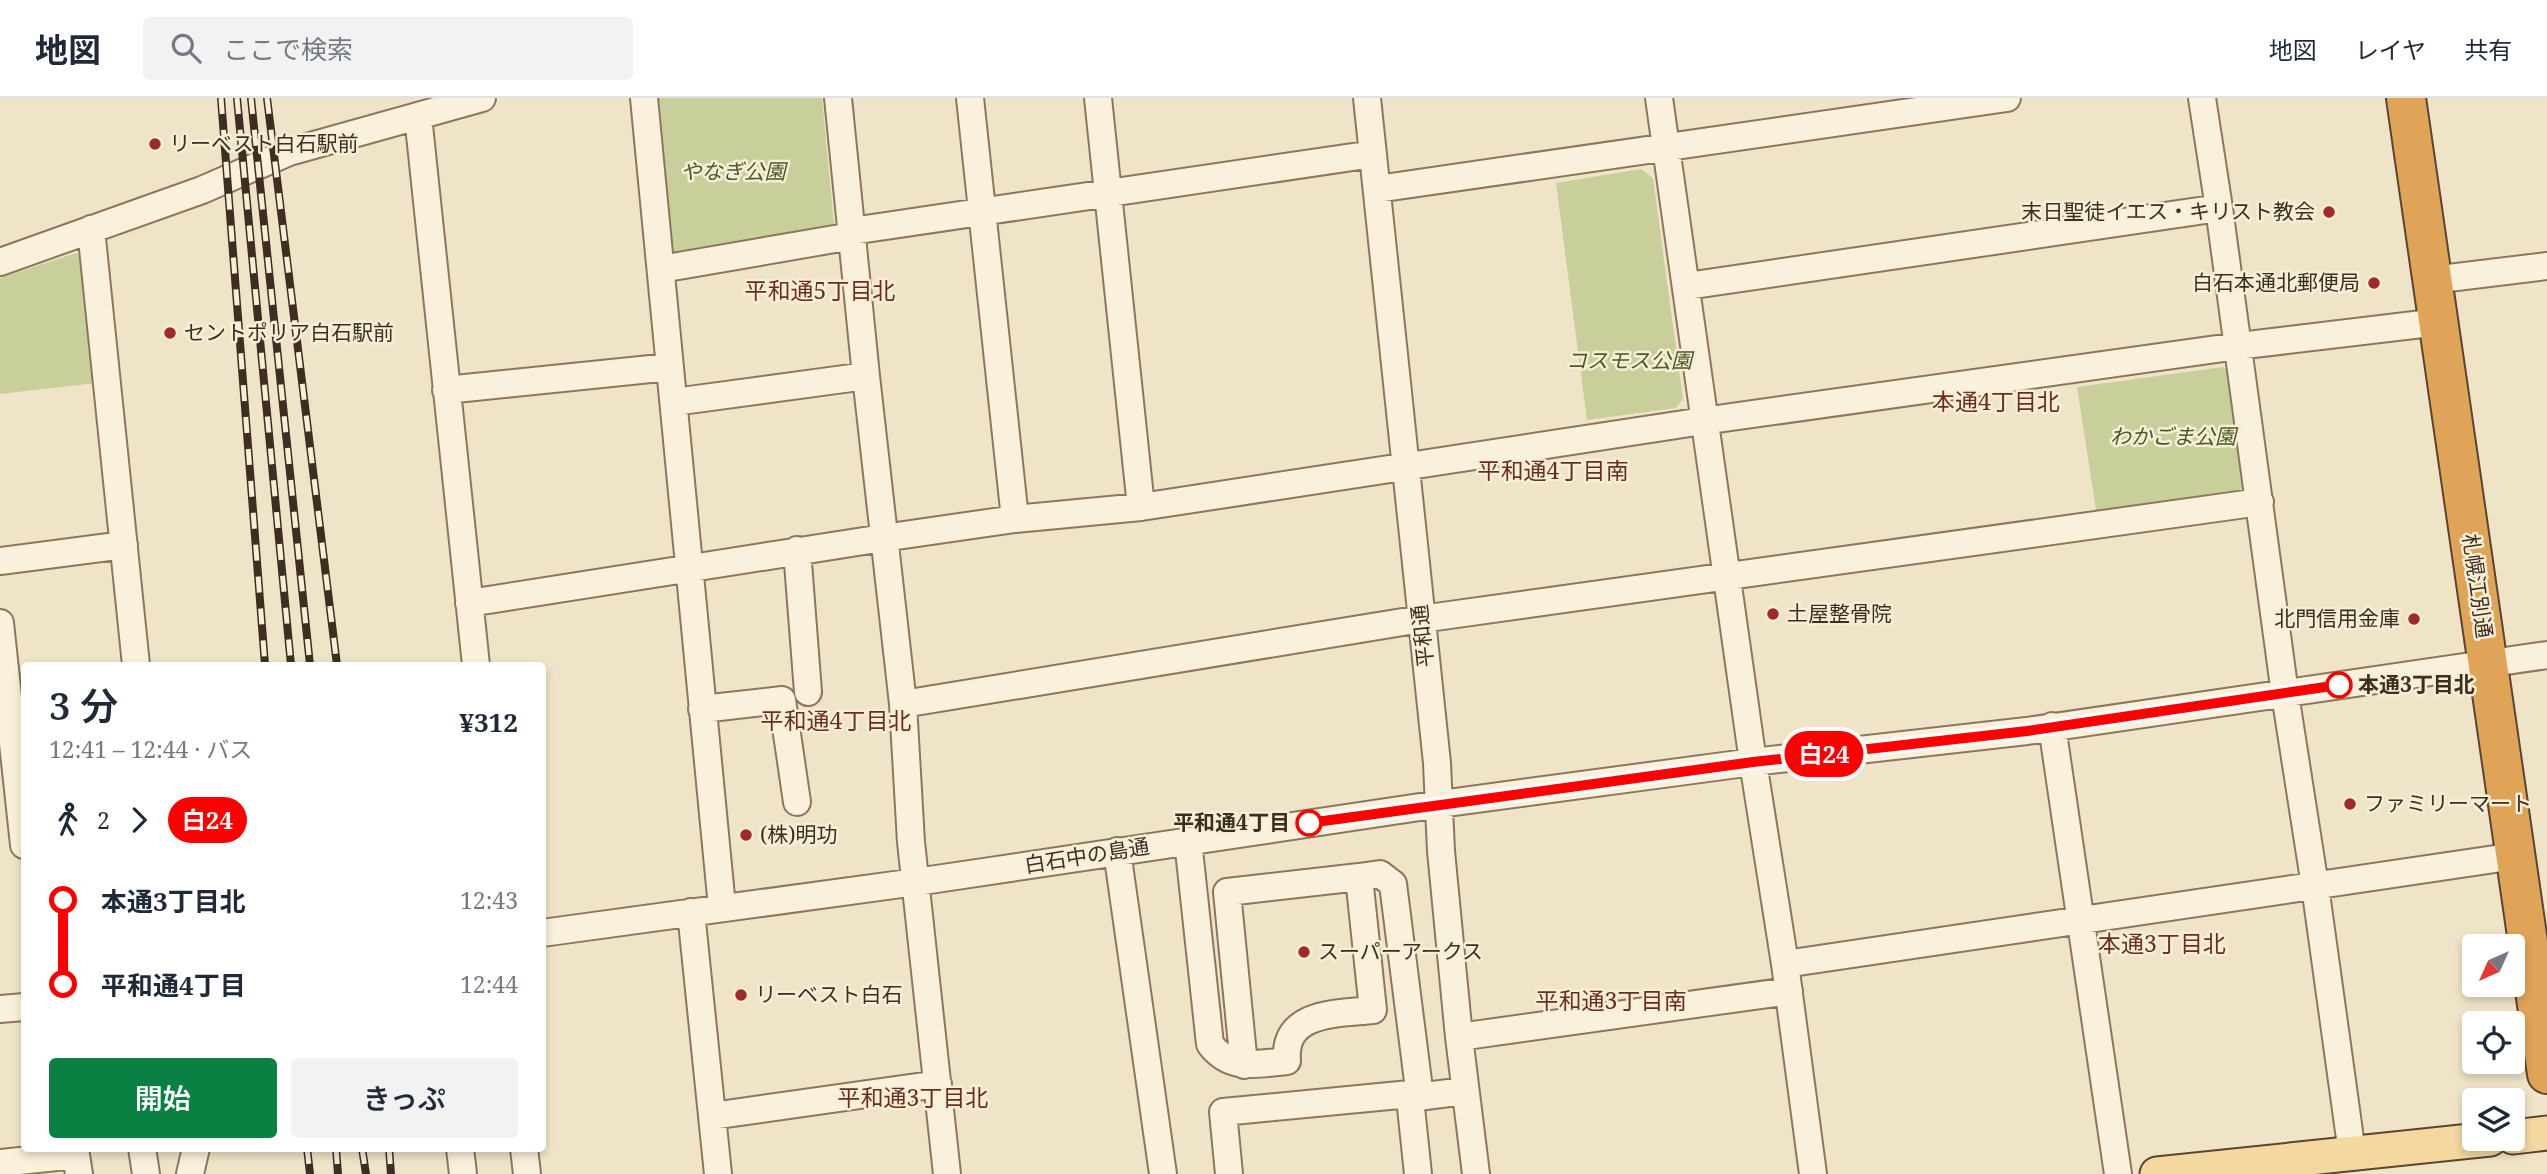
<!DOCTYPE html>
<html lang="ja">
<meta charset="utf-8">
<style>
:root{--surface:#fff;--page:#f2f2f3;--text:#1f2937;--muted:#747a83;--line:#e0e1e3;--accent:#0b8043}
body{margin:0;font-family:"Noto Serif","Noto Sans JP",serif;background:var(--page);color:var(--text);height:100vh;display:flex;flex-direction:column;font-size:26px;white-space:nowrap}
*{box-sizing:border-box;margin:0}
p{font-size:23px;color:var(--muted)}
.icon{flex:none;width:38px;height:38px;fill:none;stroke:currentColor;stroke-width:2;stroke-linecap:round;stroke-linejoin:round}
.map{position:relative;flex:1;overflow:hidden}
.sheet{position:absolute;left:21px;top:564px;width:525px;height:490px;display:flex;flex-direction:column;background:var(--surface);border-radius:7px;box-shadow:0 4px 10px #0003}
.sheet>*{flex:none}
.badge{padding:0 14px;border-radius:23px;font-size:24px;line-height:46px}
.needle{width:46px;rotate:225deg}
.tools{position:absolute;left:2462px;top:836px;display:grid;gap:14px}
.tools a{display:grid;place-items:center;width:63px;height:63px;border-radius:7px;background:var(--surface);box-shadow:0 4px 10px #0003;font-size:35px}
.map>.badge{position:absolute;translate:-50% -50%;box-shadow:0 0 0 4px #fff}
.legs{display:flex;align-items:center;gap:10px;height:77px;padding:0 28px;font-size:23px}
.legs p{margin-inline-start:auto}
.summary{display:flex;align-items:center;justify-content:space-between;height:119px;padding:0 28px}
h1{font-size:38px;font-weight:600;line-height:52px}
.cta{display:flex;gap:14px;margin-top:auto;padding:14px 28px}
.cta a{flex:1;height:80px;border-radius:7px;background:var(--accent);color:#fff;font-size:28px;font-weight:600;line-height:80px;text-align:center}
.cta a+a{background:var(--page);color:var(--text)}
ul{padding:0 28px;list-style:none}
li{display:flex;align-items:center;gap:24px;height:84px;font-size:26px}
li i{display:grid;place-items:center;width:10px;height:100%;margin:0 9px;background:currentColor}
li i::after{content:'';width:18px;height:18px;margin:-9px;border:5px solid;border-radius:50%;background:var(--surface)}
li p{margin-inline-start:auto}
li:first-child i{background:linear-gradient(#0000 50%,currentColor 0)}
li:last-child i{background:linear-gradient(currentColor 50%,#0000 0)}
header{display:flex;align-items:center;gap:42px;box-sizing:border-box;height:98px;padding:0 35px;background:var(--surface);border-bottom:2px solid var(--line)}
header strong{font-size:33px}
nav{display:flex;gap:38px;margin-inline-start:auto;font-size:24px}
.search{width:490px;height:63px;background:var(--page);display:flex;align-items:center;gap:18px;box-sizing:border-box;padding:0 24px;border-radius:7px;color:var(--muted);font-size:26px}
.map>svg:first-child{display:block}
.green{fill:#c9cf9b}
.lines{fill:none;stroke-linecap:round;stroke-linejoin:round}
.minor-casing{stroke:#8d765c;stroke-width:30}
.major-casing{stroke:#5b4430;stroke-width:37}
.highway-casing{stroke:#5b4430;stroke-width:42}
.minor{stroke:#faf1dc;stroke-width:26}
.major{stroke:#f3d9a0;stroke-width:33}
.highway{stroke:#e0a458;stroke-width:38}
.rail-casing{stroke:#3d2e20;stroke-width:8}
.rail{stroke:#f7eed8;stroke-width:5;stroke-dasharray:16;stroke-linecap:butt}
.line-1-casing{stroke:#fff;stroke-width:16}
.line-1{stroke:#f00;stroke-width:10}
.poi-dot{fill:#9e2a2b;stroke:#f7eed8;stroke-width:2.5}
.stop-1-dot{fill:#fff;stroke:#f00;stroke-width:3.5}
.labels{text-anchor:middle;stroke-width:5;stroke-linejoin:round;paint-order:stroke}
.poi-label{font-size:21px;fill:#3d2e20;stroke:#f7eed8;text-anchor:start}
.park-label{font-size:21px;font-style:italic;fill:#4d5a26;stroke:#f7eed8}
.street-label{font-size:21px;fill:#3d2e20;stroke:#f7eed8}
.stop-label{font-size:21px;font-weight:bold;fill:#3d2e20;stroke:#f7eed8;text-anchor:start}
.neighbourhood-label{font-size:23px;fill:#6b2e1e;stroke:#f7eed8}
</style>
<header>
<strong>地図</strong>
<div class="search"><svg class="icon" aria-label="search" viewBox="0 0 24 24"><circle cx="10" cy="10" r="6"/><path d="M15 15l6 6"/></svg>ここで検索</div>
<nav><a>地図</a><a>レイヤ</a><a>共有</a></nav>
</header>
<div class="map">
<svg width="2547" height="1076" viewBox="0 0 2547 1076">
<rect width="100%" height="100%" fill="#f0e4c8"/>
<path class="green" d="M650,0H822L834,126L823,137L675,154L667,145Z
M1641,71L1653,80L1683,301L1676,310L1587,322L1556,85Z
M76,155L83,160L96,285L0,296V180Z
M2223,269L2230,275L2246,385L2237,395L2096,412L2077,289Z"/>
<g class="lines">
<g class="minor-casing">
<path id="minor" d="M644,0L722,809
M838,0L866,278L903,606L911,744L947,1076
M970,0L1015,421
M1098,0L1141,409
M1367,0L1437,665L1441,753L1459,939L1476,1076
M1659,0L1753,664L1785,866L1813,1076
M2202,0L2219,110L2285,596L2315,788L2352,1055
M418,18L476,567
M1377,91L2007,0
M91,131L136,567
M852,133L1373,56
M0,164L202,92L289,54L482,0
M661,171L852,138
M2432,182L2547,168
M1687,188L2219,110
M446,292L670,269
M674,304L866,278
M797,452L808,594
M0,463L124,447
M469,505L883,440L1015,421L1141,409L1703,323L2238,248L2439,224
M0,525L24,747
M903,606L1421,521L2260,404
M702,611L782,602L797,704
M2052,628L2118,1076
M1188,743L1210,946C1230,973 1257,966 1287,963C1283,913 1337,916 1373,912L1359,779L1380,776L1393,786L1420,999
M1117,753L1163,1076
M691,814L718,1076
M542,835L916,784L1440,706L1753,664L2027,633L2547,557
M1785,866L2515,758
M0,911L24,909
M1459,939L1789,893
M1244,967L1227,794L1359,779
M1410,1000L1418,1076
M712,1018L938,986
M142,1050L146,1076
M460,1050L463,1076
M524,1050L527,1076
M0,1065L76,1057L79,1076
M190,1076L196,1050
M1229,1076L1223,1014L1410,996V1000L1464,993"/>
</g>
<g class="major-casing">
<path id="major" d="M2513,1039L2547,1035
M2157,1076L2490,1041"/>
</g>
<g class="highway-casing">
<path id="highway" d="M2406,0L2547,976"/>
</g>
<use href="#minor" class="minor"/>
<use href="#major" class="major"/>
<use href="#highway" class="highway"/>
<g class="rail-casing">
<path id="rail" d="M221,0L265,567
M237,0L291,567
M251,0L310,567
M267,0L337,567
M307,1050L310,1076
M336,1050L338,1076
M362,1050L366,1076
M389,1050L391,1076"/>
</g>
<use href="#rail" class="rail"/>
</g>
<g class="lines">
<g class="line-1-casing">
<path id="line-1" d="M1309,725L1753,664L2027,633L2339,587"/>
</g>
<use href="#line-1" class="line-1"/>
</g>
<g class="poi-dot">
<circle cx="155" cy="46" r="7"/>
<circle cx="2329" cy="114" r="7"/>
<circle cx="2374" cy="185" r="7"/>
<circle cx="170" cy="235" r="7"/>
<circle cx="1773" cy="516" r="7"/>
<circle cx="2414" cy="521" r="7"/>
<circle cx="2350" cy="706" r="7"/>
<circle cx="746" cy="737" r="7"/>
<circle cx="1304" cy="854" r="7"/>
<circle cx="741" cy="897" r="7"/>
</g>
<g class="stop-1-dot">
<circle cx="2339" cy="587" r="12"/>
<circle cx="1309" cy="725" r="12"/>
</g>
<g class="labels">
<g class="poi-label">
<text x="169" y="53">リーベスト白石駅前</text>
<text x="2315" y="121" text-anchor="end">末日聖徒イエス・キリスト教会</text>
<text x="2360" y="192" text-anchor="end">白石本通北郵便局</text>
<text x="184" y="242">セントポリア白石駅前</text>
<text x="1787" y="523">土屋整骨院</text>
<text x="2400" y="528" text-anchor="end">北門信用金庫</text>
<text x="2364" y="713">ファミリーマート</text>
<text x="760" y="744">(株)明功</text>
<text x="1318" y="861">スーパーアークス</text>
<text x="755" y="904">リーベスト白石</text>
</g>
<g class="park-label">
<text x="733" y="81">やなぎ公園</text>
<text x="1629" y="270">コスモス公園</text>
<text x="2173" y="346">わかごま公園</text>
</g>
<g class="street-label">
<text transform="translate(2477 488) rotate(82)" y="7">札幌江別通</text>
<text transform="translate(1423 538) rotate(-96)" y="7">平和通</text>
<text transform="translate(1087 758) rotate(-9)" y="7">白石中の島通</text>
</g>
<g class="stop-label">
<text x="2358" y="594">本通3丁目北</text>
<text x="1290" y="732" text-anchor="end">平和通4丁目</text>
</g>
<g class="neighbourhood-label">
<text x="820" y="201">平和通5丁目北</text>
<text x="1996" y="312">本通4丁目北</text>
<text x="1553" y="381">平和通4丁目南</text>
<text x="836" y="631">平和通4丁目北</text>
<text x="2162" y="854">本通3丁目北</text>
<text x="1611" y="911">平和通3丁目南</text>
<text x="913" y="1008">平和通3丁目北</text>
</g>
</g>
</svg>
<div class="tools">
<a><svg class="needle" viewBox="-14 -14 28 28"><path d="M0-13l5 13h-10z" fill="#e53935"/><path d="M0 13l5-13h-10z" fill="#747a83"/></svg></a>
<a><svg class="icon" aria-label="locate" viewBox="0 0 24 24"><circle cx="12" cy="12" r="6"/><path d="M12 2v4M12 18v4M2 12h4M18 12h4"/></svg></a>
<a><svg class="icon" aria-label="layers" viewBox="0 0 24 24"><path d="M12 4l9 5-9 5-9-5zM3 14l9 5 9-5"/></svg></a>
</div>
<b class="badge" style="left:1824px;top:656px;background:#f00;color:#fff">白24</b>
<section class="sheet">
<div class="summary"><div><h1>3 分</h1><p>12:41 – 12:44 · バス</p></div><b>¥312</b></div>
<div class="legs"><svg class="icon" aria-label="walk" viewBox="0 0 24 24"><circle cx="13" cy="4" r="2"/><path d="M13 8l-2 6 4 7M11 14l-3 7M7 12l3-4h3l4 4"/></svg>2<svg class="icon" aria-label="forward" viewBox="0 0 24 24"><path d="M9 5l7 7-7 7"/></svg><b class="badge" style="background:#f00;color:#fff">白24</b></div>
<ul>
<li><i style="color:#f00"></i><b>本通3丁目北</b><p>12:43</p></li>
<li><i style="color:#f00"></i><b>平和通4丁目</b><p>12:44</p></li>
</ul>
<div class="cta"><a>開始</a><a>きっぷ</a></div>
</section>
</div>
